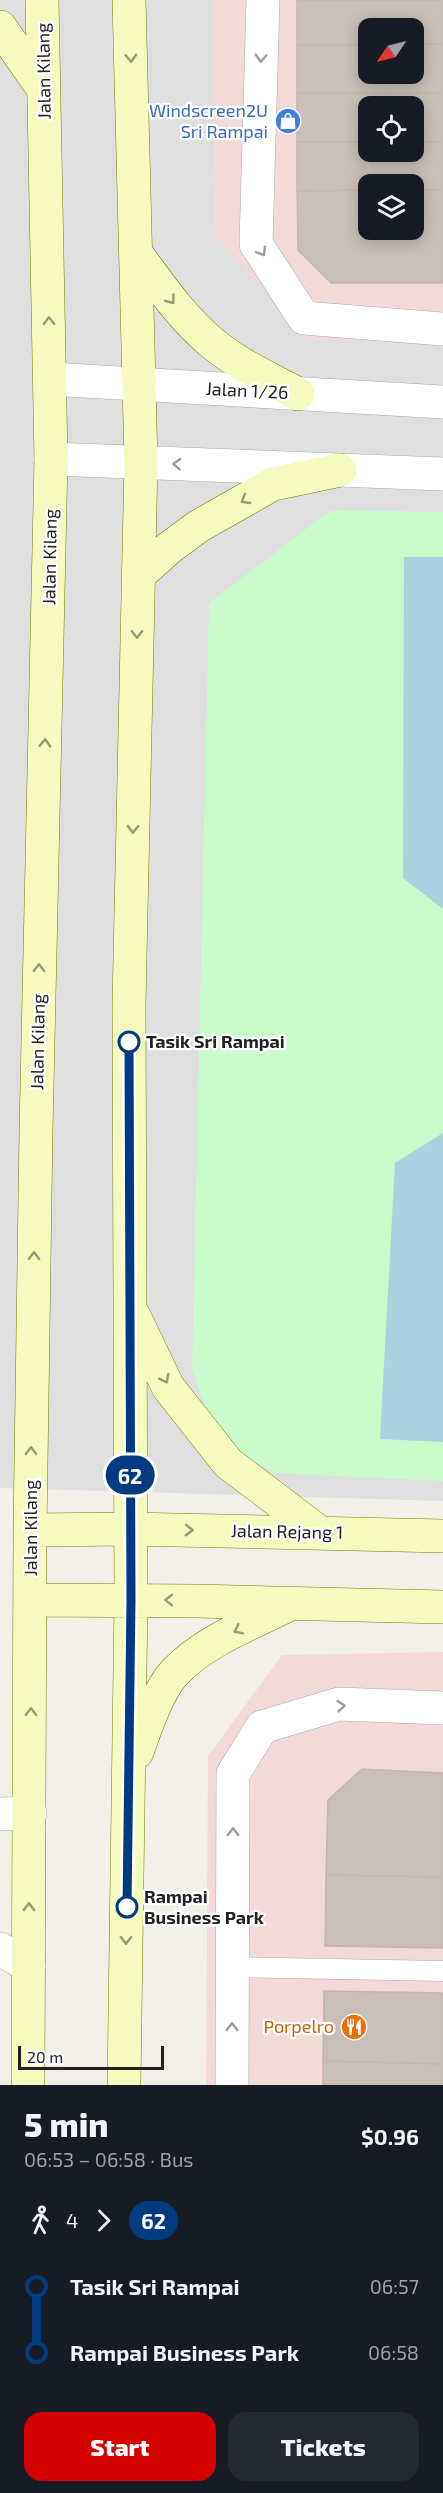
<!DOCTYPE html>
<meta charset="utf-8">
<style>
:root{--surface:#171b24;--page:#242831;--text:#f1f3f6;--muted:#9ea1a6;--accent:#d40000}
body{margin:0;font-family:"Exo 2",sans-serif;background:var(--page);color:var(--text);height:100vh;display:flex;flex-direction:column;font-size:22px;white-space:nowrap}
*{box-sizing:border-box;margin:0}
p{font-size:20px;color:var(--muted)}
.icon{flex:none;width:33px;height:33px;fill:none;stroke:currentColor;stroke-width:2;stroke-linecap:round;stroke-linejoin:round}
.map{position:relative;height:2085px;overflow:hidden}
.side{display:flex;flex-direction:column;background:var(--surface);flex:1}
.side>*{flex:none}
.badge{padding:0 12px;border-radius:20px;font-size:21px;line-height:39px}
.needle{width:39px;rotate:235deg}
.buttons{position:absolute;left:358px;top:18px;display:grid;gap:12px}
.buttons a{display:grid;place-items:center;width:66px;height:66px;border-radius:12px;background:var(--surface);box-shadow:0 3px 15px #0003;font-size:30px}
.scale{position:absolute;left:18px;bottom:15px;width:146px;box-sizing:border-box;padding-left:6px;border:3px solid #222;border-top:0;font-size:16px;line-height:21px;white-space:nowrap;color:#222;-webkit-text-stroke:4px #fff;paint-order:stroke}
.map>.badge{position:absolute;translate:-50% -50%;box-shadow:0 0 0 3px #fff}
.legs{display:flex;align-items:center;gap:9px;height:66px;padding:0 24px;font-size:20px}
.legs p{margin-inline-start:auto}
.overview{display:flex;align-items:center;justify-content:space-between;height:102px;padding:0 24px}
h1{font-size:33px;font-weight:800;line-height:45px}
.primary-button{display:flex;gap:12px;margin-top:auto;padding:12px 24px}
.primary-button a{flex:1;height:69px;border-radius:18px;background:var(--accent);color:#fff;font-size:24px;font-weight:800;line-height:69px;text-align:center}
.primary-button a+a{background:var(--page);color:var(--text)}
ul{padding:0 24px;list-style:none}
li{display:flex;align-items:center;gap:21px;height:66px;font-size:22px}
li i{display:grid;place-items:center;width:9px;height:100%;margin:0 8px;background:currentColor}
li i::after{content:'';width:15px;height:15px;margin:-8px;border:4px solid;border-radius:50%;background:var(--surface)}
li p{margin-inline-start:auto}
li:first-child i{background:linear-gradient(#0000 50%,currentColor 0)}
li:last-child i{background:linear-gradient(currentColor 50%,#0000 0)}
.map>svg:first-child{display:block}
.residential{fill:#e0dfdf}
.commercial{fill:#f2dad9;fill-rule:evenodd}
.park{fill:#c8facc}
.water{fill:#aad3df}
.building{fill:#c7bfb8;stroke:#c4b6ab;stroke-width:1.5}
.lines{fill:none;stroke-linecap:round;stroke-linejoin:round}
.lane-casing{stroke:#a9a9a9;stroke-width:21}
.street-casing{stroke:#a9a9a9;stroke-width:34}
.secondary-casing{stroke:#707d05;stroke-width:34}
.lane{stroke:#fff;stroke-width:20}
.street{stroke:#fff;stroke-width:33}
.secondary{stroke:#f7fabf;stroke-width:33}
.oneway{stroke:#979978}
.oneway2{stroke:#9c9c9c}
.line-1-casing{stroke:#fff;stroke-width:14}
.line-1{stroke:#003b80;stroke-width:9}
.stop-1-dot{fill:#fff;stroke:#003b80;stroke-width:3}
.labels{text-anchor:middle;stroke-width:4.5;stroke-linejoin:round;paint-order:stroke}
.street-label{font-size:18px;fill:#222;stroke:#fff}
.shop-label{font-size:18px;fill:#366cbe;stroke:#fff;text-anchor:end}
.stop-label{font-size:18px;font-weight:bold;fill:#222;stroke:#fff;text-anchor:start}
.food-label{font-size:18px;fill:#c56008;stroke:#fff;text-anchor:end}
</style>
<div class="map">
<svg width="443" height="2085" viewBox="0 0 443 2085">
<rect width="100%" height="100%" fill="#f2efe9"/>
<path class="residential" d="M0,0H212L216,239L443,344V1501L0,1488Z"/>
<path class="commercial" d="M212,0H443V344L310,339L216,239ZM369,28H414V74H369ZM369,106H414V152H369ZM369,184H414V230H369Z
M443,1652V2085H206L208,1756L282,1655Z"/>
<path class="park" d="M331,510L443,512V1481L275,1473L234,1450L208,1416L192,1370L209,603Z"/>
<path class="water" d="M404,557H443V909L403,878Z
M443,1133V1442L380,1439L395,1163Z"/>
<path class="building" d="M297,0H443V44H414V28H369V45H297Z
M414,44H443V93H297V45H369V74H414Z
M297,93H443V142H414V106H369V142H297Z
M297,142H369V152H414V142H443V190H414V184H369V190L297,191Z
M369,190V230H414V190H443V283H331L298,250L297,191Z
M362,1769L443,1773V1877L326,1875L328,1800Z
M326,1875L443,1877V1948L325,1946Z
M324,1991L443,1993V2064L323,2061Z
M323,2061L443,2064V2085H323Z"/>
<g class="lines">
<g class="lane-casing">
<path id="lane" d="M232,1967L443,1971"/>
</g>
<g class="street-casing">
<path id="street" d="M263,0L256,244L304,318L443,329
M50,379L443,402
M51,459L443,474
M0,1814L30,1813
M0,1949L29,1966
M232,2085L233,1774L262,1727L339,1704L443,1708"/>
</g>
<g class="secondary-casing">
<path id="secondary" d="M0,27L44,90
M136,253C159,284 181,317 211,342C237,364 268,378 298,394
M139,575L169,548L199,526L273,484L340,470
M133,1314L168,1387L228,1463L319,1532
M30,1530L130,1529L443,1536
M31,1600L197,1601L443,1607
M137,1752C145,1729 158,1690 175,1672C205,1641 248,1625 286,1606
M28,2085L30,1530L36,1131L51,459L42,0
M124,2085L131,1600L129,1003L141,462L129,0"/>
</g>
<use href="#lane" class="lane"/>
<use href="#street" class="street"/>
<use href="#secondary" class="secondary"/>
</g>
<defs><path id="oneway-chevron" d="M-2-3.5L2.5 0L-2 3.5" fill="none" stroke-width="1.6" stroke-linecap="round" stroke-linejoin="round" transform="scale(1.5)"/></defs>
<g class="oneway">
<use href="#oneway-chevron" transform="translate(131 58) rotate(88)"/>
<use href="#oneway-chevron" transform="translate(171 300) rotate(53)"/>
<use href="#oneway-chevron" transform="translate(49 321) rotate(-91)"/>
<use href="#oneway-chevron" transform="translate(245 500) rotate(150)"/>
<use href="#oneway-chevron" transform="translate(137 634) rotate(91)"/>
<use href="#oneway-chevron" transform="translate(45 743) rotate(-88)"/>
<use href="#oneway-chevron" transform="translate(133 829) rotate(91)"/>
<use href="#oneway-chevron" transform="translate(39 968) rotate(-89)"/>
<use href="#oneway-chevron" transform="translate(34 1256) rotate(-89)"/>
<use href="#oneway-chevron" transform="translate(165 1379) rotate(63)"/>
<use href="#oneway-chevron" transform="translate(31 1451) rotate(-89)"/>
<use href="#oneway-chevron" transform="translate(189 1530) rotate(1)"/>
<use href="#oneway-chevron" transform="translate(169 1600) rotate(-179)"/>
<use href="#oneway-chevron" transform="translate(238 1630) rotate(153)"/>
<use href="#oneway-chevron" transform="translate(31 1712) rotate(-89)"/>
<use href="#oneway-chevron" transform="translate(29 1907) rotate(-90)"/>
<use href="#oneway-chevron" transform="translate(126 1940) rotate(91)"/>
</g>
<g class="oneway2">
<use href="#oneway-chevron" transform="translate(261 58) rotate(92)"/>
<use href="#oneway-chevron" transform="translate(262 252) rotate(59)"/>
<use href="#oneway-chevron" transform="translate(177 464) rotate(-177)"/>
<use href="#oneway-chevron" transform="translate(341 1706) rotate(-5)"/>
<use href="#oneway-chevron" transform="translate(233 1832) rotate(-90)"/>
<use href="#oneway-chevron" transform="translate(232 2027) rotate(-90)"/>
</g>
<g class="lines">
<g class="line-1-casing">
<path id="line-1" d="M127,1907L131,1600L129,1042"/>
</g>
<use href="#line-1" class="line-1"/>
</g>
<defs>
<g id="shop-disc" transform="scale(1.35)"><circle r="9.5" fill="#3f7fe0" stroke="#fff"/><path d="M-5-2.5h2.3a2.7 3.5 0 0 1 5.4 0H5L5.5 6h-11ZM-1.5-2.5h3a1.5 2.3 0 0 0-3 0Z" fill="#fff"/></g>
<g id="restaurant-disc" transform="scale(1.35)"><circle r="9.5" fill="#e8710a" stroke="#fff"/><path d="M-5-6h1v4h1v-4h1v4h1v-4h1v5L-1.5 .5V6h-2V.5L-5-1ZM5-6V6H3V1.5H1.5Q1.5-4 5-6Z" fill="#fff"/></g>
</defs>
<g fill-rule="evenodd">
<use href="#shop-disc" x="288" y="121"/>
<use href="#restaurant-disc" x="354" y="2027"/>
</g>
<g class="stop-1-dot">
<circle cx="129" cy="1042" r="10"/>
<circle cx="127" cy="1907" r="10"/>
</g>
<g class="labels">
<g class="street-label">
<text transform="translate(44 71) rotate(-91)" y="6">Jalan Kilang</text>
<text transform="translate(247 391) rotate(3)" y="6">Jalan 1/26</text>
<text transform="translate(50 557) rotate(-89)" y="6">Jalan Kilang</text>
<text transform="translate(38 1042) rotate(-89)" y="6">Jalan Kilang</text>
<text transform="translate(31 1528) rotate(-90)" y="6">Jalan Kilang</text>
<text transform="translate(287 1532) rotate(1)" y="6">Jalan Rejang 1</text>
</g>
<g class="shop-label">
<text x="268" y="117">Windscreen2U<tspan x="268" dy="21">Sri Rampai</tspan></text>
</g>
<g class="stop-label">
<text x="146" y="1048">Tasik Sri Rampai</text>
<text x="144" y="1903">Rampai<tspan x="144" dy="21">Business Park</tspan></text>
</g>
<g class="food-label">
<text x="334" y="2033">Porpelro</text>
</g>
</g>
</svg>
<div class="buttons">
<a><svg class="needle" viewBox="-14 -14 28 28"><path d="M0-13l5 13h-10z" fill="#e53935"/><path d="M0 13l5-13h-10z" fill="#9ea1a6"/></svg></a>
<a><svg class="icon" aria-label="locate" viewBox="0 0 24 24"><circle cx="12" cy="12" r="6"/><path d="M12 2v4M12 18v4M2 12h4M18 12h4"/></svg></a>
<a><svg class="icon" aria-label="layers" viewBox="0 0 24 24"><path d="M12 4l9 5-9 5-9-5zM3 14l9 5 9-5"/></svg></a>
</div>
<div class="scale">20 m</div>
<b class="badge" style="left:130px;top:1475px;background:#003b80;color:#fff">62</b>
</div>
<section class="side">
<div class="overview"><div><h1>5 min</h1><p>06:53 – 06:58 · Bus</p></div><b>$0.96</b></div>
<div class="legs"><svg class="icon" aria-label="walk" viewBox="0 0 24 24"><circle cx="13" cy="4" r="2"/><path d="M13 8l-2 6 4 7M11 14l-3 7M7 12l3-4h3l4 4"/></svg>4<svg class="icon" aria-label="forward" viewBox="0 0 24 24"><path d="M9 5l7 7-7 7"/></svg><b class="badge" style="background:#003b80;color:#fff">62</b></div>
<ul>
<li><i style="color:#003b80"></i><b>Tasik Sri Rampai</b><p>06:57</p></li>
<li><i style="color:#003b80"></i><b>Rampai Business Park</b><p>06:58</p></li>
</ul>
<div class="primary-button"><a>Start</a><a>Tickets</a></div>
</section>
